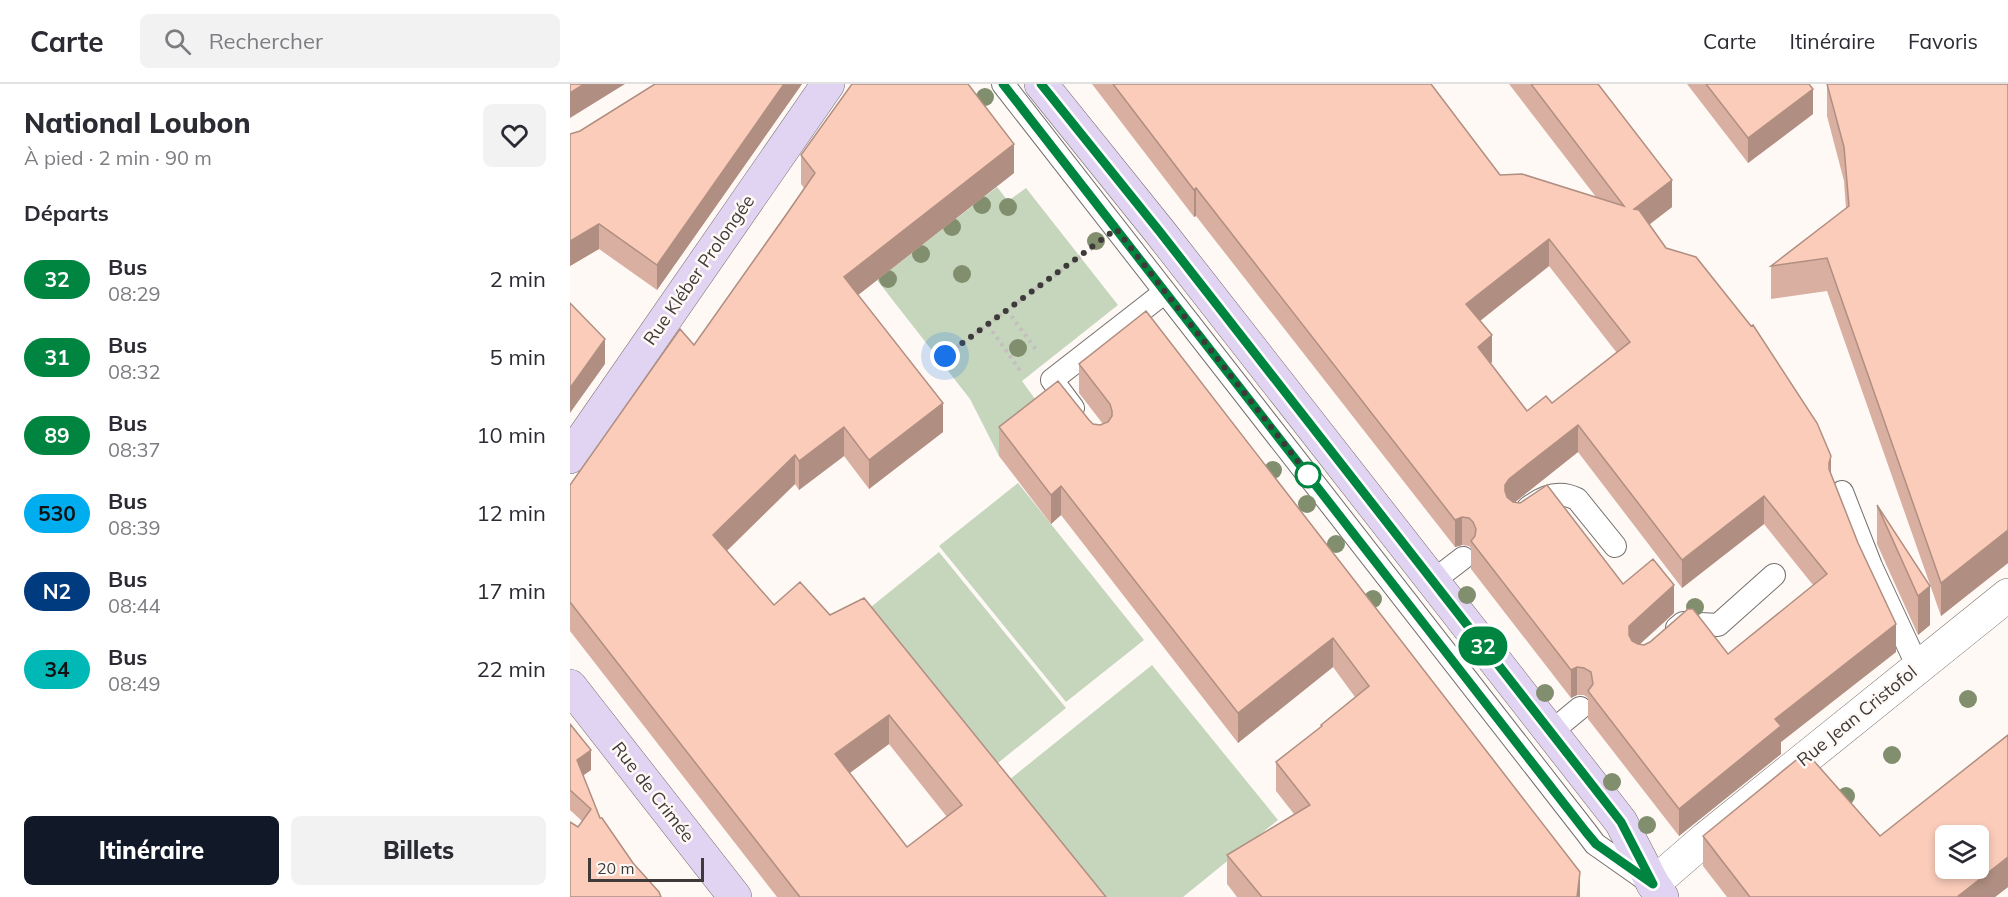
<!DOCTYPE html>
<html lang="fr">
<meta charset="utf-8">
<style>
:root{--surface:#fff;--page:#f2f2f3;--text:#2b2b33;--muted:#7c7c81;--line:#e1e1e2;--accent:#111827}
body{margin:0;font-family:Mulish,sans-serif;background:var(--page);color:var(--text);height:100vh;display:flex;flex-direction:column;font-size:22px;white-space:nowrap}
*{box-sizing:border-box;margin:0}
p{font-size:20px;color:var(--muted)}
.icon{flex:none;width:33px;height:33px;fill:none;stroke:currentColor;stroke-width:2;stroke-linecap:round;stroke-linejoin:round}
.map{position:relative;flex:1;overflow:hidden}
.side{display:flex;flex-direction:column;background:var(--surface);width:570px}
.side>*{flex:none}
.badge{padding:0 12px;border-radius:20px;font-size:21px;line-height:39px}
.tools{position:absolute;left:1365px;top:741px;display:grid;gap:12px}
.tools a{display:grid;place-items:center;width:54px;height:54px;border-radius:9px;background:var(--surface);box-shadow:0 3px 9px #0003;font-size:30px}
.scale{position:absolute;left:18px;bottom:15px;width:116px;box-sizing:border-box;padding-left:6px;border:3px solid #3d3a39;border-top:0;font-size:16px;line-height:21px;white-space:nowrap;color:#3d3a39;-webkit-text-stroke:4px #fff9f6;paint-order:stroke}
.you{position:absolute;width:30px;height:30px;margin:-15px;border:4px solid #fff;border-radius:50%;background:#1a73e8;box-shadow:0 0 0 9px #1a73e833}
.map>.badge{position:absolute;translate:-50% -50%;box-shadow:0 0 0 3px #fff}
h2{padding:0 24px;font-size:22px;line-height:54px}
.round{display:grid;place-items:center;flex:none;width:63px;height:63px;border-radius:9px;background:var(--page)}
.overview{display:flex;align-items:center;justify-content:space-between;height:102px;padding:0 24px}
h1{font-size:28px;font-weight:800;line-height:45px}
.cta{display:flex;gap:12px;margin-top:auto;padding:12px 24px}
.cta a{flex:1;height:69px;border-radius:9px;background:var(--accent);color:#fff;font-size:24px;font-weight:800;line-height:69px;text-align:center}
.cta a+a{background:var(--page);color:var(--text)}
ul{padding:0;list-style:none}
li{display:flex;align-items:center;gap:18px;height:78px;padding:0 24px}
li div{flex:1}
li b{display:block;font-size:22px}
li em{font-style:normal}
li .badge{min-width:66px;font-weight:700;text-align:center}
header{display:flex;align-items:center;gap:36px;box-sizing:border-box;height:84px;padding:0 30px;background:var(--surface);border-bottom:2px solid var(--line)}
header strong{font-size:28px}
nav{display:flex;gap:33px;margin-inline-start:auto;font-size:21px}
.search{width:420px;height:54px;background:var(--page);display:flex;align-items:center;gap:15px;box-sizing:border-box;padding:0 21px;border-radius:9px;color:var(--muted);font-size:22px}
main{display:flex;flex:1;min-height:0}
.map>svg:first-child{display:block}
.green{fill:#c5d6bd}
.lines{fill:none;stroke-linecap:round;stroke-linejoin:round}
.lane-casing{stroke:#746f6d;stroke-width:24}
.street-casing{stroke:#746f6d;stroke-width:34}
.secondary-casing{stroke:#746f6d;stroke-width:34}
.path{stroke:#c4bfbc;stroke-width:4;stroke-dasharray:3 4.5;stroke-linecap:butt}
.lane{stroke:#fff;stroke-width:22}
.street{stroke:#fff;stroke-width:33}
.secondary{stroke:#e1d4f2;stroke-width:33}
.tree{fill:#818f6f}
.wall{fill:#d8afa0;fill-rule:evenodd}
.shaded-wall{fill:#b08f82}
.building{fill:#fbccba;stroke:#b08f82;stroke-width:1.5;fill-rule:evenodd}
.line-casing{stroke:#fff;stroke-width:14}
.line{stroke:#008540;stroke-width:9}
.walk{stroke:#3d3a39;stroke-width:6;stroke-dasharray:0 10.8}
.stop-dot{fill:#fff;stroke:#008540;stroke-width:3}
.labels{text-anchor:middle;stroke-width:5;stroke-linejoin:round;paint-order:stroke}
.street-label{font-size:18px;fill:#3d3a39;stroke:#fff9f6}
</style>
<header>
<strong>Carte</strong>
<div class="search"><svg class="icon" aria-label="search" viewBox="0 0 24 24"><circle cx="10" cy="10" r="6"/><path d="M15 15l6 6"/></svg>Rechercher</div>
<nav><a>Carte</a><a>Itinéraire</a><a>Favoris</a></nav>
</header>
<main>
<section class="side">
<div class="overview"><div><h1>National Loubon</h1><p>À pied · 2 min · 90 m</p></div><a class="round"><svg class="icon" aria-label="heart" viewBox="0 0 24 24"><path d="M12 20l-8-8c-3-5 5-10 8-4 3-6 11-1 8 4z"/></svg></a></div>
<h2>Départs</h2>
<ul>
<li><span class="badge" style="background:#008540;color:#fff">32</span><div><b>Bus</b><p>08:29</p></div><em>2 min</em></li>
<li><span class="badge" style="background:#008540;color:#fff">31</span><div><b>Bus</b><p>08:32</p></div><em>5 min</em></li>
<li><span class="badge" style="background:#008540;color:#fff">89</span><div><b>Bus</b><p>08:37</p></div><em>10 min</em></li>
<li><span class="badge" style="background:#00adee;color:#111">530</span><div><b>Bus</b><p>08:39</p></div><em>12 min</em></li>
<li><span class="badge" style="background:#003b80;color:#fff">N2</span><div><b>Bus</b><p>08:44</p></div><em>17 min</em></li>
<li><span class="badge" style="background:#00b8b6;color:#111">34</span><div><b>Bus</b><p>08:49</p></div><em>22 min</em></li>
</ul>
<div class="cta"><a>Itinéraire</a><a>Billets</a></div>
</section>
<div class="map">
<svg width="1438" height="813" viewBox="0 0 1438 813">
<rect width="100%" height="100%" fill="#fff9f6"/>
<path class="green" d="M427,103L438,117L456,104L548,221L452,297L478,333L429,372L400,315L307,196Z
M448,399L574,556L496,618L369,462Z
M369,468L496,624L418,687L291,531Z
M582,581L708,736L613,813H518L429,704Z"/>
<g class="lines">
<g class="lane-casing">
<path id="lane" d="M433,0L1016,748L1025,760L1079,798
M503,324L482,296L595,208
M1272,408L1301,482L1348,583
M958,424C973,412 989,406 1007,415L1045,462
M863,497L893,474
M1107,544L1113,539L1148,541L1204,491
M981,648L1010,624"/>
</g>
<g class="street-casing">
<path id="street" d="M1083,800L1135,755L1438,511"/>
</g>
<g class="secondary-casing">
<path id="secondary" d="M471,0L590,148L1051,738L1083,800L1092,813
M0,373L258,0
M0,602L165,813"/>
</g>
<path class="path" d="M437,226L467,267
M418,241L449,285L454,281
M375,272L522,164"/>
<use href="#lane" class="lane"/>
<use href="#street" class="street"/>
<use href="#secondary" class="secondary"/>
</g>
<g class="tree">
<circle cx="415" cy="13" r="9"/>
<circle cx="412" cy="121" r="9"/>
<circle cx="438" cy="123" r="9"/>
<circle cx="382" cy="143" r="9"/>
<circle cx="526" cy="157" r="9"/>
<circle cx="351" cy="170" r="9"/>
<circle cx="392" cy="190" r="9"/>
<circle cx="318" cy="195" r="9"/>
<circle cx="448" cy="264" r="9"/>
<circle cx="703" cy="386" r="9"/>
<circle cx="737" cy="420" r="9"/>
<circle cx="766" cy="460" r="9"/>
<circle cx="897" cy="511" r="9"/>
<circle cx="803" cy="515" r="9"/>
<circle cx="1125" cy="523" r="9"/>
<circle cx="975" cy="609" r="9"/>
<circle cx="1398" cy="615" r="9"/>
<circle cx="1322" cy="671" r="9"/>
<circle cx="1042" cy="698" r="9"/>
<circle cx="1276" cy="712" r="9"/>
<circle cx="1077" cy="741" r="9"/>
</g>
<path class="wall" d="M85,0H232L87,206L29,165L0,182V50L10,47Z
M522,0H861L930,91L1026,113L939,0H1028L1102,123L1079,141L1261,390L1326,568L1211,658V670L1109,752L1018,635V614L1014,611H1007L1001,614L901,485V464L899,462L892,461L885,463L626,132L624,133ZM979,182L1047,269L982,319L957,327L920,280L922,278L910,237ZM1008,368L1112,504L1194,440L1243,501L1158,570L1070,560L1104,529L1053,500L945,418Z
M1117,0H1239L1243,30L1178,79Z
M1257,0H1438V479L1371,532L1257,207L1201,215V182L1276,124L1274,97L1257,32Z
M231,71L444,89L288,211L373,348L299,405L274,372L229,406L225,400L157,467L204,521L260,531L536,813H207L0,547V401L124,261L234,104L231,100ZM319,660L377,733L337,763L279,689Z
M509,280L1010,813H667L657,800V771L724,730L706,707V678L751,643V641L785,613L763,583L668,659L491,431L481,440L429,372V343L519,336L523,340L530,341L533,340L509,309Z
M1307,421L1360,502V541L1348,551L1307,460Z
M0,640L21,686L13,691L30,734L63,779L89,812L8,743L12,737L0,726Z
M1438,651V803L1425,813H1157L1133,782V752H1310Z"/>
<path class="shaded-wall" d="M14,0H55L0,34V9Z
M214,0H232L87,206V181Z
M1243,5V30L1178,79V54Z
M444,60V89L274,222V193Z
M1102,96V123L1064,152V125Z
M626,104V132L624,133V106Z
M29,140V165L0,182V157Z
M979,155V182L896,248V220Z
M922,251V278L908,291V263Z
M35,255V280L0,329V304Z
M373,319V348L299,405V376Z
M1008,341V368L939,423L935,407V401L939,395Z
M274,343V372L229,406V377Z
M225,371V400L143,480V451Z
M1261,372V400L1259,379Z
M491,402V431L481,440V411Z
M1194,412V440L1112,504V476Z
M892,433V461L885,463V436Z
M1438,446V479L1371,532V499Z
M1104,501V529L1059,570V578V542Z
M1360,502V541L1348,551V512Z
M1326,540V568L1211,658V670L1109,752V725L1205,635Z
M763,554V583L668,659V629Z
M1007,583V611L1001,614V586Z
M319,631V660L265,700V670Z
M21,666V686L7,696V676Z
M1438,773V803L1425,813H1387Z
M1010,788V813H1007Z"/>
<path class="building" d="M0,0H14L0,9Z
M85,0H214L87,181L29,140L0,157V50L10,47Z
M282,0H398L444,60L274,193L373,319L299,376L274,343L229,377L225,371L143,451L204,521L230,498L260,531L294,514L536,813H230L0,518V401L110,245L124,261L216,131L245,89L231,71ZM319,631L392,721L337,763L265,670Z
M543,0H861L930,91L952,90L1054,122L961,0H1028L1102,96L1064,125L1069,126L1096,164L1126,173L1181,242L1183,241L1247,339L1261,372L1259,379V385L1288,459L1326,540L1205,635L1211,642L1109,725L1018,607L1023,600L1021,588L1014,584L1007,583L1001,586L901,457L905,452L906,445L903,438L899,434L892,433L885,436L626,104L624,106ZM979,155L1060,258L982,319L976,312L957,327L908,263L922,251L896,220ZM1008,341L1112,476L1194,412L1257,490L1158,570L1123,525H1118L1080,558L1074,561L1068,560L1062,557L1059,551V542L1104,501L1083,475L1053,500L977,401L950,419L943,418L937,413L935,407V401L939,395Z
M1136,0H1239L1243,5L1178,54Z
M1257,0H1438V446L1371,499L1257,174L1201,182L1279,122L1274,63Z
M0,219L35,255L0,304Z
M576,227L1010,788L1007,813H692L657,771L740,721L706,678L752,642L751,641L799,602L763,554L668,629L491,402L481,411L429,343L488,297L519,336L523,340L530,341L538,338L542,332V327L540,320L509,280Z
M1307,421L1360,502L1348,512Z
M0,640L21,666L7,676L30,734H32L63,779L89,808L91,813H0V738L8,743L21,725L0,706Z
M1438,651V773L1387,813H1180L1133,752L1236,668L1310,752ZM1376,752H1408V784H1376Z"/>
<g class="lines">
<g class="line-casing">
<path id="line" d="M433,0L1016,748L1026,760L1083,800L1051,738L590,148L471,0"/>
</g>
<use href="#line" class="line"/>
<path class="walk" d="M375,272L546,145L741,394L738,391"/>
</g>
<circle class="stop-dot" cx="738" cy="391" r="12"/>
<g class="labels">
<g class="street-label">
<text transform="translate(129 186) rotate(-55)" y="6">Rue Kléber Prolongée</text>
<text transform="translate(1287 632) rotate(-39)" y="6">Rue Jean Cristofol</text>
<text transform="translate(83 708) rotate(52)" y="6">Rue de Crimée</text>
</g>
</g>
</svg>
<div class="tools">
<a><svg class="icon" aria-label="layers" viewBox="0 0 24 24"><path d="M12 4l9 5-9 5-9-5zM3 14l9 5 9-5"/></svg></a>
</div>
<div class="scale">20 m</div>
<div class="you" style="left:375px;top:272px"></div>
<b class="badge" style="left:913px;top:562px;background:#008540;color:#fff">32</b>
</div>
</main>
